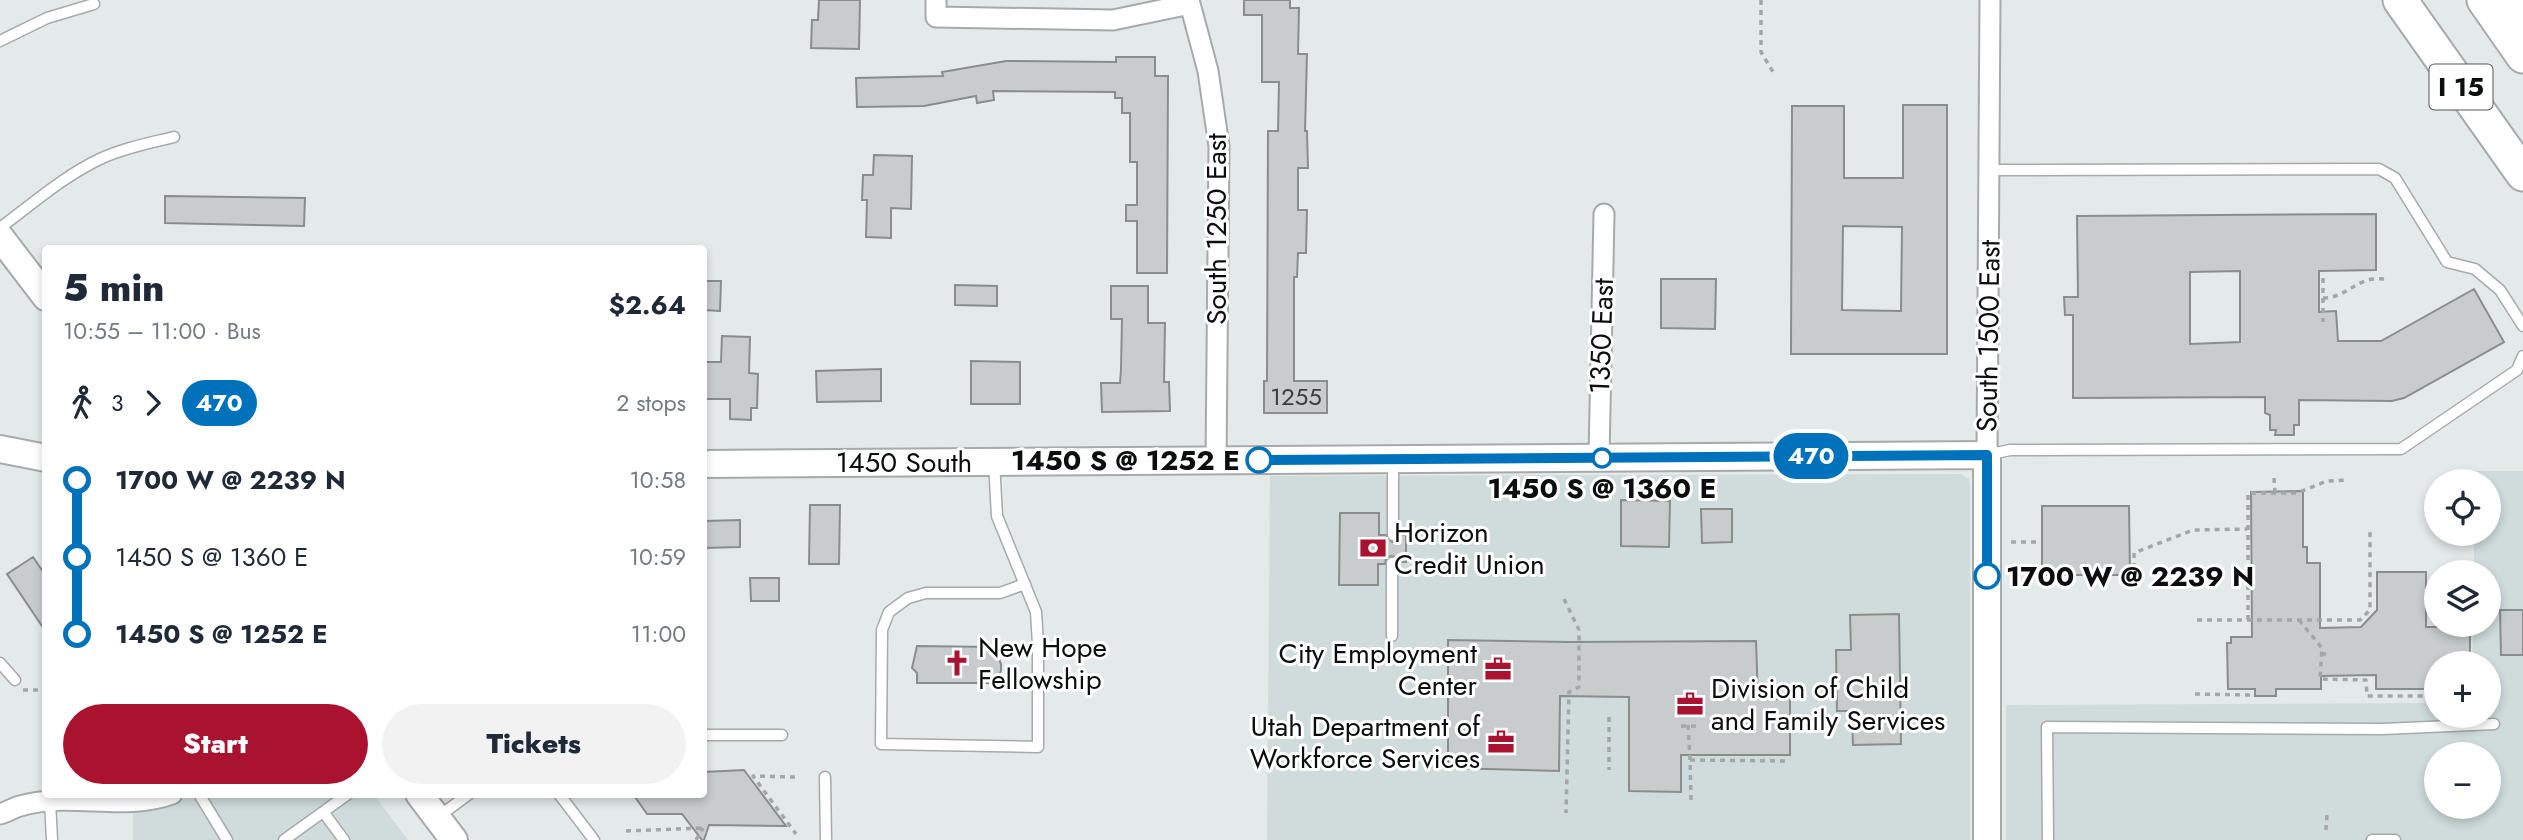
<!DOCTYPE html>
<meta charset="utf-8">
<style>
:root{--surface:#fff;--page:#f2f2f3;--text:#1f2937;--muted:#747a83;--accent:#aa1330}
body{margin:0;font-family:Jost,sans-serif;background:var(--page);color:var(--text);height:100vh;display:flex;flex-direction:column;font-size:26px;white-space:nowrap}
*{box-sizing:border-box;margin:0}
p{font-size:23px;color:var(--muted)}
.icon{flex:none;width:38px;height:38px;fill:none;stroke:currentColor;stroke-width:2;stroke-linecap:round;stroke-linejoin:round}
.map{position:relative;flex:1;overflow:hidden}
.details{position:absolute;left:42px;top:245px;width:665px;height:553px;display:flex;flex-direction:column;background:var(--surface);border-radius:7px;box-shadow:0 4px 10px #0003}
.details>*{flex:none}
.badge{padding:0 14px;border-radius:23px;font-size:24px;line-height:46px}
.tools{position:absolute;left:2424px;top:469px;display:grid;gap:14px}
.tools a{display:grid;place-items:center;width:77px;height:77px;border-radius:50%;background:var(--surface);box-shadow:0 4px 10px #0003;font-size:35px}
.map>.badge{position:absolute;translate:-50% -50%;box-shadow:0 0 0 4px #fff}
.legs{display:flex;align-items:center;gap:10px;height:77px;padding:0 21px;font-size:23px}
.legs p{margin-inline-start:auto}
.headline{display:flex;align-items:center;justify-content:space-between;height:119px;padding:0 21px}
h1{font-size:38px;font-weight:800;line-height:52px}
.action{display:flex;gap:14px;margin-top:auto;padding:14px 21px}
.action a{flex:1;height:80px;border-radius:42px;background:var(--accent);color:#fff;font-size:28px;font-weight:800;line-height:80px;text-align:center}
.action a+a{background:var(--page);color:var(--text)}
ul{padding:0 21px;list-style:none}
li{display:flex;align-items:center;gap:24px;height:77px;font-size:26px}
li i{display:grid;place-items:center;width:10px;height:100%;margin:0 9px;background:currentColor}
li i::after{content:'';width:18px;height:18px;margin:-9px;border:5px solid;border-radius:50%;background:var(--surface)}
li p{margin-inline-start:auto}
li:first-child i{background:linear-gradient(#0000 50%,currentColor 0)}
li:last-child i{background:linear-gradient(currentColor 50%,#0000 0)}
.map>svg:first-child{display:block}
.built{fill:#cfdcdb;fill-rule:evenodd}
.building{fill:#c8cccc;stroke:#898e8d;stroke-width:2;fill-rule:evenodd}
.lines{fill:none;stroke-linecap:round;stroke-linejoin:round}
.lane-casing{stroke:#a6aaaa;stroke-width:13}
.street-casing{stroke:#a6aaaa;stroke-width:23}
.secondary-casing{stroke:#a6aaaa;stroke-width:30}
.highway-casing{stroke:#a6aaaa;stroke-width:37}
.path{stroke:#a2a7a7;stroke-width:3.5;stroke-dasharray:5 5;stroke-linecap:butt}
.lane{stroke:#fff;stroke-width:10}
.street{stroke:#fff;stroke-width:19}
.secondary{stroke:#fff;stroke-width:26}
.highway{stroke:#fff;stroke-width:33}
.line-1-casing{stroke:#fff;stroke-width:16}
.line-1{stroke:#0072bc;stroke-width:10}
.stop-1-dot{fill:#fff;stroke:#0072bc;stroke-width:3.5}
.labels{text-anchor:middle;stroke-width:6;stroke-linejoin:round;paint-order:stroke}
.number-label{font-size:24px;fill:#3b3e3e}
.shield{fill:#fff;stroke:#555656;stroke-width:2}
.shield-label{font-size:26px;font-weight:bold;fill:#0c0e0e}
.street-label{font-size:28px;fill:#0c0e0e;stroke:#fff}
.stop-label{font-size:28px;font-weight:bold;fill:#0c0e0e;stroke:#fff;text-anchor:end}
.poi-label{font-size:28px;fill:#0c0e0e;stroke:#fff;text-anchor:start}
</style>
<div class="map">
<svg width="2523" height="840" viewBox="0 0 2523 840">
<rect width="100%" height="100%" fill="#e4eae9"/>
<path class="built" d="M2475,471H2523V840H2006V705L2436,703V716H2488V663H2472L2473,625H2488V572H2474V534H2488V481H2475ZM2436,754H2488V807H2436Z
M1961,474L1969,479L1970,485V840H1267L1270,476Z
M196,794L374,795L408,840H133V811L164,807Z"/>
<path class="building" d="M819,0H860L859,49L811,48L812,20H818Z
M1244,0H1290V8H1299L1298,54H1307L1305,131H1307L1308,168H1298V210H1307L1306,253H1298L1297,277H1294V381H1327V413H1264V381H1267L1268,131H1278L1279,82H1262V15H1244Z
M1116,57H1155V76H1168L1167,273H1137V221H1126V205H1137V162H1130V113H1122V98H1115V92L993,91L994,100L977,103L976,96L924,106L857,107L856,78L943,76L942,72L1006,61L1116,62Z
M1903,105H1947V354H1791L1792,106H1844V178H1903ZM1843,226L1902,227L1901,311L1842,310Z
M874,155L912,156L911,209L891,208V238L866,237L867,200H862L863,175H873Z
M165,196L305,198L304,226L165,223Z
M2376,214V270L2319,271V312L2336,311L2338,341H2381L2474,289L2504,342L2404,398L2392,401L2299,400V425H2294V435H2275L2276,430H2270V415L2265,413V397L2073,398V315H2065L2064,297H2078L2077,216ZM2240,271V342L2190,344V272Z
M1661,279H1716L1715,329L1661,328Z
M704,281H721L720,311L704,310Z
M955,285L997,286V306L955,305Z
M1111,286H1148V323H1165L1164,382H1169L1170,411L1102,412L1101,383H1120L1121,369L1122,319H1111Z
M722,336L750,337L749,373L758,374L757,408H751V420L730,419V399H704V362H721Z
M971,361L1020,362V404H971Z
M881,369V401L817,402L816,371Z
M2303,491V547H2307V563H2320V628L2361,627L2377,610V572H2426V627H2470V663H2436L2434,689H2376V675L2321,676V689H2276V696H2255V689H2228L2227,643H2231V637H2252L2251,492Z
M1621,500L1670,501L1669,547L1621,546Z
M810,505H840L839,564H809Z
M2042,506H2129L2130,575H2042Z
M1701,509H1732V542L1702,543Z
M1340,513H1379V535H1386L1392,542L1397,541L1400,535H1406V562H1399L1396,557L1391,556L1386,559L1385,564H1378V585H1339Z
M740,520V547L704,548V521Z
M33,557L46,576V632L7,574Z
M750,578H779V601H751Z
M2500,610H2523V655H2501Z
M1899,614L1901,744L1853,745L1852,711H1837L1836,650H1851L1850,615Z
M1448,640L1568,642L1756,641L1758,699H1790V755H1681V792L1629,791V697L1560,696L1559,771L1448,768Z
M917,646L994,647L1001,664V671L994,683H917V673L912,668Z
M744,770L786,826L709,825L704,840H702L682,814H647L633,794H704V772Z"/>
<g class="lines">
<g class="lane-casing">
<path id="lane" d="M0,41L47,18L94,4
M1990,170L2379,169L2395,178L2447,262L2475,269L2500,290L2523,326
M0,228C32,204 64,176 100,159C123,148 150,143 174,137
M1987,455L2010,450L2401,449L2517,370L2523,356
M994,462L997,516L1036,612L1038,644V747L881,744L882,630L889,612L908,598L926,593H1000L1025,584
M1393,535V459
M1392,636V563
M0,663L15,680
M704,735H782
M825,777L826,840
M199,794L227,840
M559,794L594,840
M50,801L52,840
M324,813L344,840
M438,817L469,794
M284,840L348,794
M2048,840L2047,727L2383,729L2494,724
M2372,840H2395"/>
</g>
<g class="street-casing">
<path id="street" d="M936,0V17L1113,20L1190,4
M1189,0L1208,71L1219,146L1216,460
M1987,455L1990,0
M1599,458L1604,214
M0,814C7,812 13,808 20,806C70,791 123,812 172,794"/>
</g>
<g class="secondary-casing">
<path id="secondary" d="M0,237L46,297
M0,449L46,458
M704,464L1987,455V840
M419,794L454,840"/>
</g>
<g class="highway-casing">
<path id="highway" d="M2400,0L2523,174
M2484,0L2523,56
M2514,0L2523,13"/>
</g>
<path class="path" d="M1761,0V52L1773,72
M2323,278V322
M2323,298C2341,298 2349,287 2365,281C2372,278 2381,279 2388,279
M2274,478L2275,493
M2011,542H2037
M2134,578V553L2193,530L2247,529
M1564,599L1579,630V687L1569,692L1566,813
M2197,620H2360L2370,610V530
M2248,620V493H2297L2327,481L2348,480
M2299,620L2322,648L2320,679L2366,680L2367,696H2436
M2321,654H2329
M23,690H46
M2195,694L2251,695
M1609,717V770
M1688,725L1690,760
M1681,726H1701
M795,777L753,776L796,834
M1691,800L1690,760L1790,761
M2326,830L2327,815
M626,831L703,828
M696,840L703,828"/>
<use href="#lane" class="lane"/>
<use href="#street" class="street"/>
<use href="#secondary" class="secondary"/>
<use href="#highway" class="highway"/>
</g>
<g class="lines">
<g class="line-1-casing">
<path id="line-1" d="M1259,460L1987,455V576"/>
</g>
<use href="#line-1" class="line-1"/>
</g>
<defs>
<g id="bank-bare" transform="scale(2.1)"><path d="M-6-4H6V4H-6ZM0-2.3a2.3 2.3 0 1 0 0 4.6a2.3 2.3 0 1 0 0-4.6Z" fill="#aa1330" stroke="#fff" stroke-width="2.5" paint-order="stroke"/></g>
<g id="church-bare" transform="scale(2.1)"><path d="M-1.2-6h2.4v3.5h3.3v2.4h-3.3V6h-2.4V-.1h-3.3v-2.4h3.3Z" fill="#aa1330" stroke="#fff" stroke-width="2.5" paint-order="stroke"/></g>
<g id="office-bare" transform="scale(2.1)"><path d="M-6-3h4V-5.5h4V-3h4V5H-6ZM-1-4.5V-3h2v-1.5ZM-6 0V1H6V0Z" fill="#aa1330" stroke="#fff" stroke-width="2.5" paint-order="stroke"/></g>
</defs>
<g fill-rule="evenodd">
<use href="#bank-bare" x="1373" y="548"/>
<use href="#church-bare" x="957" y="663"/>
<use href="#office-bare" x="1498" y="669"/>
<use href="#office-bare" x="1690" y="704"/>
<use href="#office-bare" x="1501" y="742"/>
</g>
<g class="stop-1-dot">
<circle cx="1602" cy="458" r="9"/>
<circle cx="1259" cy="460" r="12"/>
<circle cx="1987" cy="576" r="12"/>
</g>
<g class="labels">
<g class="number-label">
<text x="1296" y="405">1255</text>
</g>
<rect class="shield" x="2429.5" y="64.5" width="63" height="45" rx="5"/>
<g class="shield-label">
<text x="2461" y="96">I 15</text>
</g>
<g class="street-label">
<text transform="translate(1216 229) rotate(-90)" y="10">South 1250 East</text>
<text transform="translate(1601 336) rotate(-88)" y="10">1350 East</text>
<text transform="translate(1988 336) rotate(-89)" y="10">South 1500 East</text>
<text x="904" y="472">1450 South</text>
</g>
<g class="stop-label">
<text x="1240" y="470">1450 S @ 1252 E</text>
<text x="1602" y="498" text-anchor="middle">1450 S @ 1360 E</text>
<text x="2006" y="586" text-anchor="start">1700 W @ 2239 N</text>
</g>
<g class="poi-label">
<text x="1394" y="542">Horizon<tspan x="1394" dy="32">Credit Union</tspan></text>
<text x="978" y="657">New Hope<tspan x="978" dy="32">Fellowship</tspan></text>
<text x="1477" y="663" text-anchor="end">City Employment<tspan x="1477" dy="32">Center</tspan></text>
<text x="1711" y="698">Division of Child<tspan x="1711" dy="32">and Family Services</tspan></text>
<text x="1480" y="736" text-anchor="end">Utah Department of<tspan x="1480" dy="32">Workforce Services</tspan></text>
</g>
</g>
</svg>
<div class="tools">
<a><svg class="icon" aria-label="locate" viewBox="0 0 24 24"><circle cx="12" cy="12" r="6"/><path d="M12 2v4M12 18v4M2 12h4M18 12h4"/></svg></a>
<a><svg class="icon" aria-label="layers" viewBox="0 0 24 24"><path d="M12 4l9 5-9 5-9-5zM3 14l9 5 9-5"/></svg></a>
<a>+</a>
<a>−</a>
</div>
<b class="badge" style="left:1811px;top:456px;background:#0072bc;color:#fff">470</b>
<section class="details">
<div class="headline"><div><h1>5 min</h1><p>10:55 – 11:00 · Bus</p></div><b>$2.64</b></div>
<div class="legs"><svg class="icon" aria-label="walk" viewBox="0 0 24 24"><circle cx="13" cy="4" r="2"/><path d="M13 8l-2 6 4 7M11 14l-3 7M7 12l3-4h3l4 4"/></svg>3<svg class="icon" aria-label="forward" viewBox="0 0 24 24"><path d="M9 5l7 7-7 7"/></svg><b class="badge" style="background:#0072bc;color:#fff">470</b><p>2 stops</p></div>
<ul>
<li><i style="color:#0072bc"></i><b>1700 W @ 2239 N</b><p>10:58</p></li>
<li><i style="color:#0072bc"></i><span>1450 S @ 1360 E</span><p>10:59</p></li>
<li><i style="color:#0072bc"></i><b>1450 S @ 1252 E</b><p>11:00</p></li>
</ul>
<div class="action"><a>Start</a><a>Tickets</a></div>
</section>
</div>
